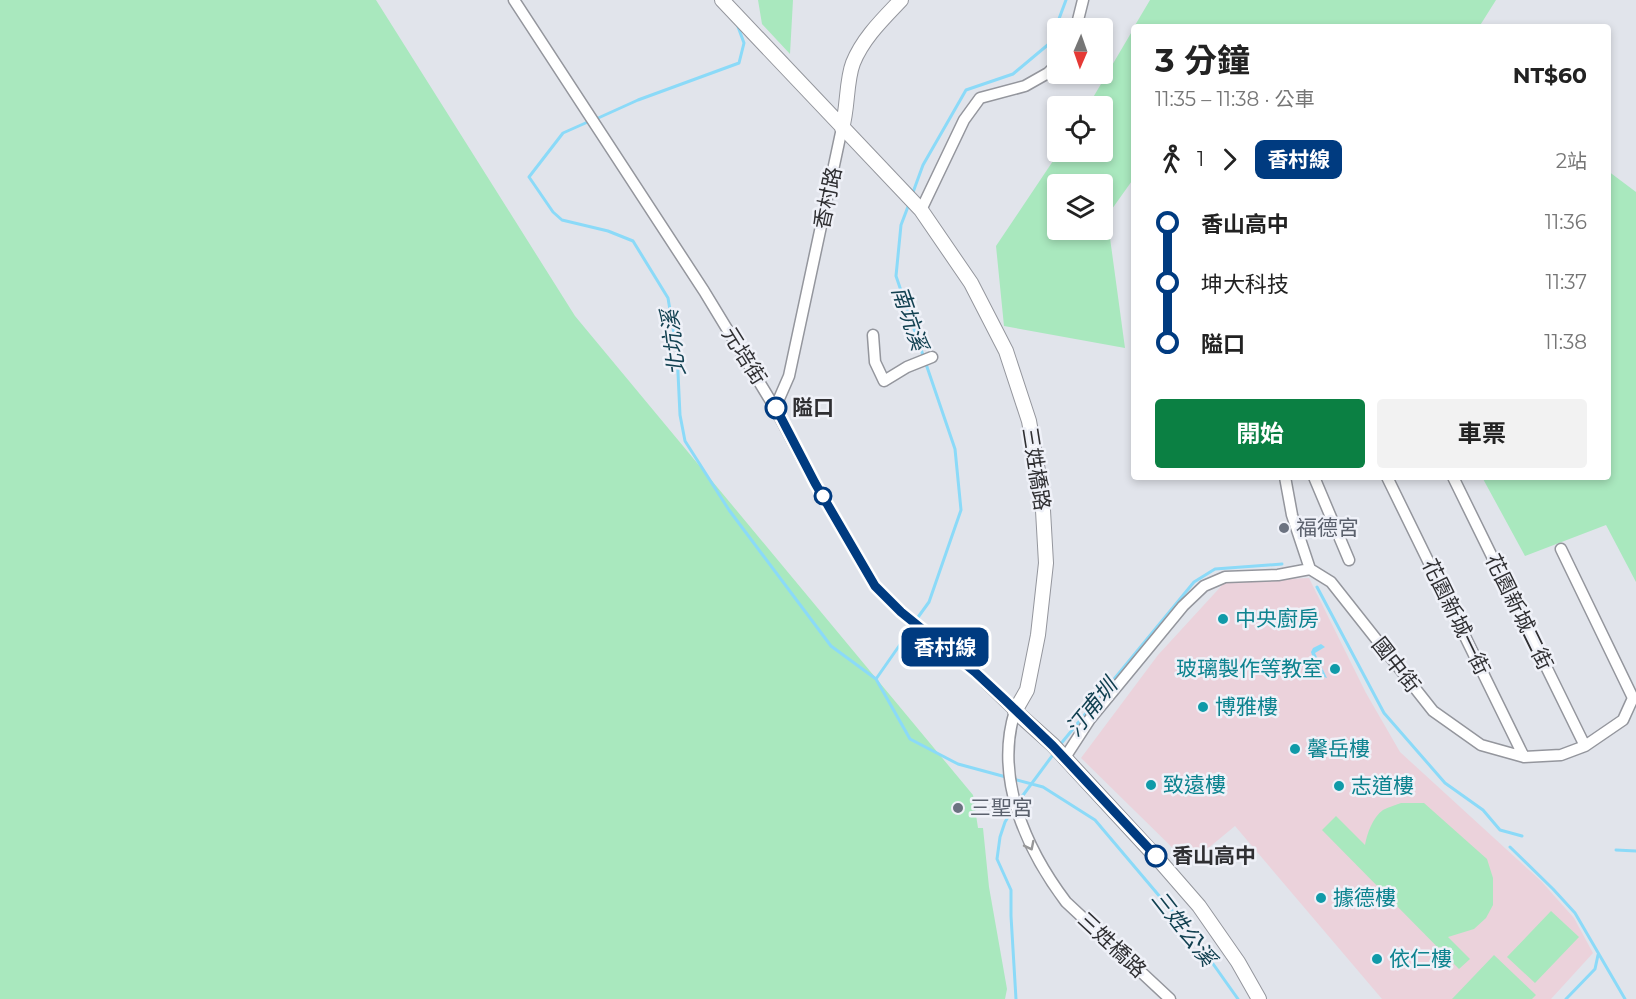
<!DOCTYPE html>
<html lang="zh-TW">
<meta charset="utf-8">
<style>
:root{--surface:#fff;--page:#f2f2f2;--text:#222;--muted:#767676;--accent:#0b8043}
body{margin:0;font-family:Montserrat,"Noto Sans TC",sans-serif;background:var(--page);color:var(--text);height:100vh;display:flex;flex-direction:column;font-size:22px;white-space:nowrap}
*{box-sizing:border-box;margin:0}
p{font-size:20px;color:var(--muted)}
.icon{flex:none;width:33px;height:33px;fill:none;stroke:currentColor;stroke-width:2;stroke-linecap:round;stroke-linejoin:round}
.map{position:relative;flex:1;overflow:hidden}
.panel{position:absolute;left:1131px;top:24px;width:480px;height:456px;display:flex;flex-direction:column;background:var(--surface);border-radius:6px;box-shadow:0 3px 9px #0003}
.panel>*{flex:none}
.badge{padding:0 12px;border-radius:9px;font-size:21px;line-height:39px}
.needle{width:39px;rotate:182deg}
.buttons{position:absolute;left:1047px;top:18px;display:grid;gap:12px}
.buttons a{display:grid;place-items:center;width:66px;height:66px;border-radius:6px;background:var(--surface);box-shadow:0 3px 9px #0003;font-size:30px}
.map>.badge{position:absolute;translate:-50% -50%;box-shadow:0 0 0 3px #fff}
.legs{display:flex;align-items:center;gap:9px;height:66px;padding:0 24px;font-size:20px}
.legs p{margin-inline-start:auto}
.summary{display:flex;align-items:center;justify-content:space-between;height:102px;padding:0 24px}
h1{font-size:33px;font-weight:700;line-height:45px}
.action{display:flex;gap:12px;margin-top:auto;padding:12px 24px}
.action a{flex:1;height:69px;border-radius:6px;background:var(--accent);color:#fff;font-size:24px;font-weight:700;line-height:69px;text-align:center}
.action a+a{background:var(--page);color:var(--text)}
ul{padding:0 24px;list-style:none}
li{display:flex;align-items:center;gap:21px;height:60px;font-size:22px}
li i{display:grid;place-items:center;width:9px;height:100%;margin:0 8px;background:currentColor}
li i::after{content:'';width:15px;height:15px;margin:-8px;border:4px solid;border-radius:50%;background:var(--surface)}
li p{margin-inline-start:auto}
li:first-child i{background:linear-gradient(#0000 50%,currentColor 0)}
li:last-child i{background:linear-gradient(currentColor 50%,#0000 0)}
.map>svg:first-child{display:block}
.education{fill:#ebd2db}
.green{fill:#a9e8be;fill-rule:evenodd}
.water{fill:#8bdaf8}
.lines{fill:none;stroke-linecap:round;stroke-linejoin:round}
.stream{stroke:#8bdaf8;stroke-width:3}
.minor-casing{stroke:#94969d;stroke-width:13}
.tertiary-casing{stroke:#94969d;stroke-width:16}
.minor{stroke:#fff;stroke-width:10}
.tertiary{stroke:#fff;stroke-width:14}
.oneway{stroke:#979798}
.line-1-casing{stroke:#fff;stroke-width:14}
.line-1{stroke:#003b80;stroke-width:9}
.stop-1-dot{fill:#fff;stroke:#003b80;stroke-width:3}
.worship-dot{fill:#6b7280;stroke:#eff1f8;stroke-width:2}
.culture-dot{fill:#0f9aa8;stroke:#eff1f8;stroke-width:2}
.labels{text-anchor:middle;stroke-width:5;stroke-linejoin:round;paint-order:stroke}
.street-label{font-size:21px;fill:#2f2f32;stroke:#eff1f8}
.stop-label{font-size:21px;font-weight:bold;fill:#2f2f32;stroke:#eff1f8;text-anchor:start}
.worship-label{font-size:21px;fill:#5b616d;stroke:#eff1f8;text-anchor:start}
.culture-label{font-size:21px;fill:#0d838f;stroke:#eff1f8;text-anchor:start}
.water-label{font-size:22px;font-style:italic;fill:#124151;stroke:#eff1f8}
</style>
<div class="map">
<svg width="1636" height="999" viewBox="0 0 1636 999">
<rect width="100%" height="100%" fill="#e1e4eb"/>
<path class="education" d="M1309,578L1366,693L1400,752L1541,881L1574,918L1593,953L1551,999H1382L1235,826L1189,864L1081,758L1158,655L1225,582Z"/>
<path class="green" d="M0,0H376L575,316L973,795L978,828H983L989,887L1007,989L1005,999H0Z
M758,0H793L790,54L762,24Z
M1150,0H1496L1479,27H1134Z
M1134,28V178L1107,216L1125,348L1004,326L996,246L1059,152H1102V106H1088ZM1058,184H1102V230H1058Z
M1608,171L1636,192V582L1606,525L1525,556L1482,477H1608Z
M1401,803H1424L1487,859L1493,878V905L1486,918L1474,929L1448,937L1470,959L1459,969L1322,830L1336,816L1365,845C1367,833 1373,817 1383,810C1388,807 1396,805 1401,803Z
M1551,911L1579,937L1535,983L1507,957Z
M1494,955L1536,995L1532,999H1452Z"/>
<path class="water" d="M1321,644L1325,647L1315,653L1327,678L1318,675L1311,652L1313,648Z"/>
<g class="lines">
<path class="stream" d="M596,119L638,100L739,63L744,43L737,24
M590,121L563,133L529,177L553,212L562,220L608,231L633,241L668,298L677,352L680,415L685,441L729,510L831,646L876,679L910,739L958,764L1006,777
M912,195L923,165L966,90L1013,74L1050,43L1066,0
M909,204L901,225L896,276L955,449L961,510L929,602L916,620
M1317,587L1384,713L1445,783L1483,810L1500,830L1522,836
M876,679L913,626
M1059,746L1194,582L1215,569L1282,564
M1013,779L1043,787L1095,820L1194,937L1238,999
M1018,802L1055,752
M1014,807L1005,822L1000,837L997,859L1011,890V916L1016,999
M1510,847L1553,889L1575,913L1625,999
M1616,850L1636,851
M1566,999L1595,969L1598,955"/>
<g class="minor-casing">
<path id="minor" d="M514,0L704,291L775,408L815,483L875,586L901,612L975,672L1015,711C994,778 1026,849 1066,902L1170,999
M1076,28L1083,0
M921,210L964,120L980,98L1025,86L1048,73L1058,63
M873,335L875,362L884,381L907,367L932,357
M775,408L789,376L842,128
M1285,477L1292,515L1310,569
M1314,477L1349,560
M1387,477L1524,757
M1453,477L1585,746
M1064,759L1090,719L1183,606L1204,586L1225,577L1278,575L1310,569L1331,582L1433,711L1481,745L1524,757L1561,755L1585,746L1623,720L1633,698L1561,549"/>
</g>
<g class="tertiary-casing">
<path id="tertiary" d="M722,0L921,210L971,283L1006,351L1029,421L1042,493L1046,563L1038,635L1027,690L1015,711L1053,745L1159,860L1199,906L1238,962L1259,999
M842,128C848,108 846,81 853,63C863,38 883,19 901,0"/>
</g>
<use href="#minor" class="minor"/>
<use href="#tertiary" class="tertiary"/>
</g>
<defs><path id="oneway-chevron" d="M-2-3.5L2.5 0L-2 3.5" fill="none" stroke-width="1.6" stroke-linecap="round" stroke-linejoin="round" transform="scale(1.5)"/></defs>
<use class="oneway" href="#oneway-chevron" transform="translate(1030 846) rotate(63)"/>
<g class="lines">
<g class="line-1-casing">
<path id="line-1" d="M776,408L815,483L875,586L901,612L975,672L1005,700L1053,746L1156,856"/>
</g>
<use href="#line-1" class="line-1"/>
</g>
<g class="stop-1-dot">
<circle cx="776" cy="408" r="10"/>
<circle cx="823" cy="496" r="8"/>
<circle cx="1156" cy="856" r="10"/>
</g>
<g class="worship-dot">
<circle cx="1284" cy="528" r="6"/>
<circle cx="958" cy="808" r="6"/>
</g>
<g class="culture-dot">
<circle cx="1223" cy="619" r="6"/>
<circle cx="1335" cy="669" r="6"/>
<circle cx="1203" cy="707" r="6"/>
<circle cx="1295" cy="749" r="6"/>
<circle cx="1151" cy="785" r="6"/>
<circle cx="1339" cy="786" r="6"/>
<circle cx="1321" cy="898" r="6"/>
<circle cx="1377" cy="959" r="6"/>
</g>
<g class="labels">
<g class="street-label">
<text transform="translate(828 198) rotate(-78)" y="7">香村路</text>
<text transform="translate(744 356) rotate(58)" y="7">元培街</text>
<text transform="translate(1036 469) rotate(81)" y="7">三姓橋路</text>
<text transform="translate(1519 612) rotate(64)" y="7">花園新城二街</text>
<text transform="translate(1456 617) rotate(64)" y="7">花園新城一街</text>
<text transform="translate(1396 665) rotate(52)" y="7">國中街</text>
<text transform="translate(1112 945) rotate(43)" y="7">三姓橋路</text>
</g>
<g class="stop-label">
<text x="792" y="415">隘口</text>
<text x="1172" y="863">香山高中</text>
</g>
<g class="worship-label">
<text x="1296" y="535">福德宮</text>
<text x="970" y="815">三聖宮</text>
</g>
<g class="culture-label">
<text x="1235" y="626">中央廚房</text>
<text x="1323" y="676" text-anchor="end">玻璃製作等教室</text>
<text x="1215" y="714">博雅樓</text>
<text x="1307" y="756">馨岳樓</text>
<text x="1163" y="792">致遠樓</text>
<text x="1351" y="793">志道樓</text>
<text x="1333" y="905">據德樓</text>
<text x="1389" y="966">依仁樓</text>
</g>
<g class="water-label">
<text transform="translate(910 318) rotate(71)" y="8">南坑溪</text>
<text transform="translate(673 343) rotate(-97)" y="8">北坑溪</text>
<text transform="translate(1091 707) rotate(-51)" y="8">汀甫圳</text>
<text transform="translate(1184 928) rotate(52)" y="8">三姓公溪</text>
</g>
</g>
</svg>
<div class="buttons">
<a><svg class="needle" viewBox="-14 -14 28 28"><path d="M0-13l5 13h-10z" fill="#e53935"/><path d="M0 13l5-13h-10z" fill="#767676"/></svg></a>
<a><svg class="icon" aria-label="locate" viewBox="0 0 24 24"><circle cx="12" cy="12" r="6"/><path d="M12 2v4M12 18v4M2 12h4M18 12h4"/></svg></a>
<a><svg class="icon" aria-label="layers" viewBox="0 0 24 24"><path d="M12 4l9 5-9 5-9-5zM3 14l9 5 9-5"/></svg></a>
</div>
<b class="badge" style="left:945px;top:647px;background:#003b80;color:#fff">香村線</b>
<section class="panel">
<div class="summary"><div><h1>3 分鐘</h1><p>11:35 – 11:38 · 公車</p></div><b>NT$60</b></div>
<div class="legs"><svg class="icon" aria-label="walk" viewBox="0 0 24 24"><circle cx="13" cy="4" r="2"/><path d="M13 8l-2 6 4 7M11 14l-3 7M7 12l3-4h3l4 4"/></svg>1<svg class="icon" aria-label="forward" viewBox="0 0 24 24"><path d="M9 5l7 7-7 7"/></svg><b class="badge" style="background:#003b80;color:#fff">香村線</b><p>2站</p></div>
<ul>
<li><i style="color:#003b80"></i><b>香山高中</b><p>11:36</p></li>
<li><i style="color:#003b80"></i><span>坤大科技</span><p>11:37</p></li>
<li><i style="color:#003b80"></i><b>隘口</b><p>11:38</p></li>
</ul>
<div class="action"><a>開始</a><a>車票</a></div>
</section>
</div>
